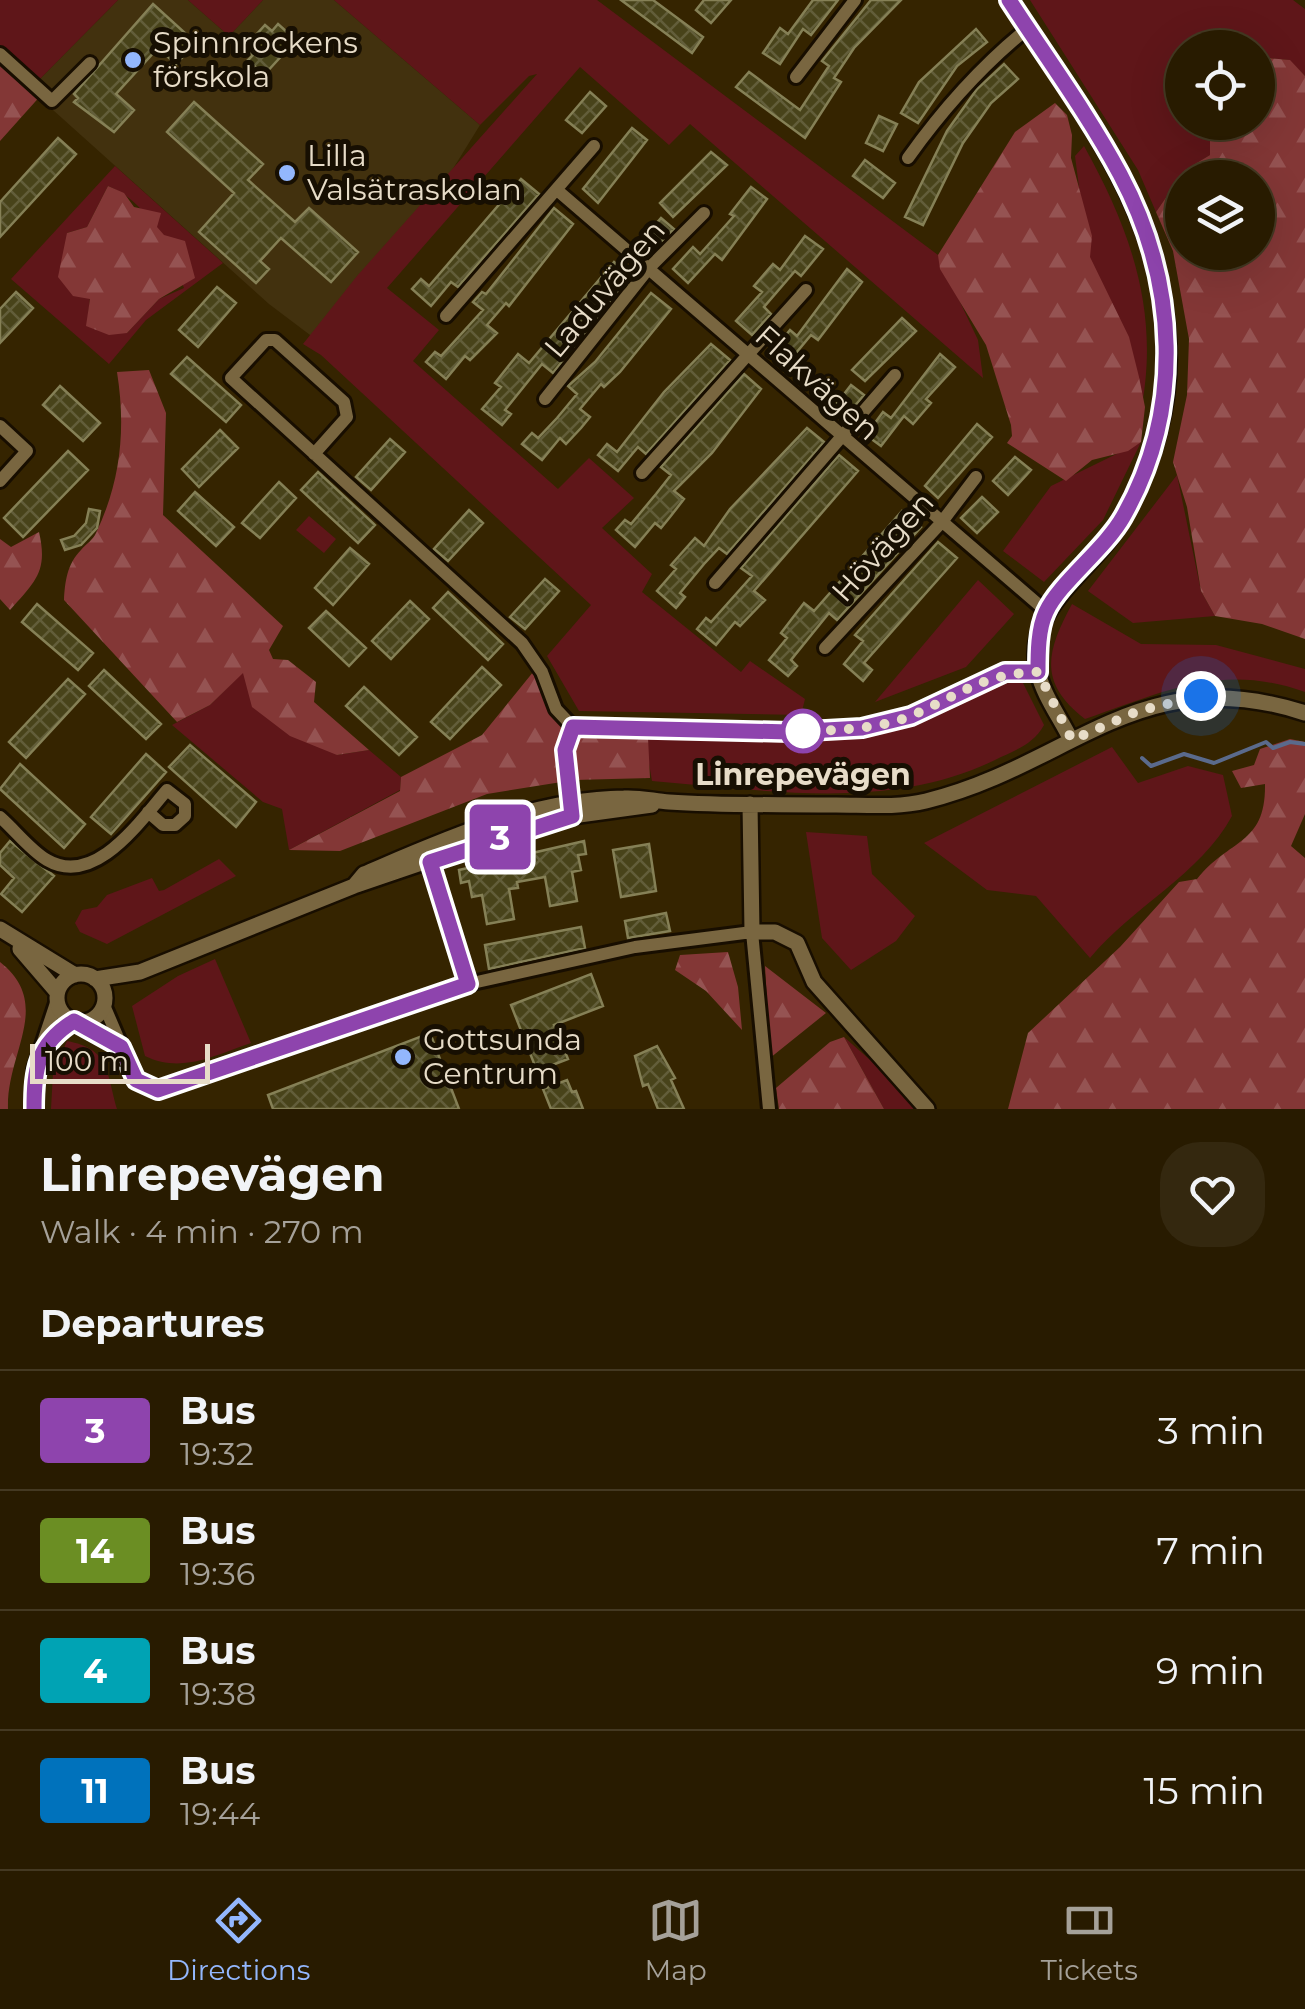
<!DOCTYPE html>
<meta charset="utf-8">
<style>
:root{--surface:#281b00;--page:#34280f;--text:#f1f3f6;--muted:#a5a199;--line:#443922;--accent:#93b7fd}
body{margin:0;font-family:Montserrat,sans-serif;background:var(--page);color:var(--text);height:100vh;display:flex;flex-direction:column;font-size:38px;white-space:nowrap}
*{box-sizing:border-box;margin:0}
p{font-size:32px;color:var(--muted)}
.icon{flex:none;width:55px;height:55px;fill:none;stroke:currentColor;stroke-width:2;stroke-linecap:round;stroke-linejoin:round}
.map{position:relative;height:1109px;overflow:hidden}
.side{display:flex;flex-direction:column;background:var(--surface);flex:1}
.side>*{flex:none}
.badge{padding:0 20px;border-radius:8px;font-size:35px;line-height:65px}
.buttons{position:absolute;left:1165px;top:30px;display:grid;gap:20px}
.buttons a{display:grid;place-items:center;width:110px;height:110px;border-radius:50%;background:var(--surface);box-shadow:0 10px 40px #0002,0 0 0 2px var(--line);font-size:50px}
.scale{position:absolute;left:30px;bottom:25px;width:180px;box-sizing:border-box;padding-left:10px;border:5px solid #e7dcc8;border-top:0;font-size:28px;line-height:35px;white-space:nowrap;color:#e7dcc8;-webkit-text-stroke:8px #170f02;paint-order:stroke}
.you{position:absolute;width:50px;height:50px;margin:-25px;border:8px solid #fff;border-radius:50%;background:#1a73e8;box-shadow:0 0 0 15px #1a73e833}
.map>.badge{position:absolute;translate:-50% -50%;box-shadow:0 0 0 5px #fff}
h2{padding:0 40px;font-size:38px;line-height:90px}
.round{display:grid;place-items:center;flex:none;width:105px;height:105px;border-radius:40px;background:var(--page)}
.headline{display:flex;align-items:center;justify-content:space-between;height:170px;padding:0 40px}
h1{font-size:48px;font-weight:700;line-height:75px}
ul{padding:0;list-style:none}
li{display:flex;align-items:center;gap:30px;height:120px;padding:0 40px;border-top:2px solid var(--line)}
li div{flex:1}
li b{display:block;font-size:38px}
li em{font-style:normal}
li .badge{min-width:110px;font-weight:700;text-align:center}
.tabs{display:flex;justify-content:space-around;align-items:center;height:140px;border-top:2px solid var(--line);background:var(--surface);font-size:28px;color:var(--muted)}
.tabs a{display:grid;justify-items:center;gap:5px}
.tabs .current{color:var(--accent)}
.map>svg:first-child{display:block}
.built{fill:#42310e}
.green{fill:#5f1619;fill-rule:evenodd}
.forest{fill:url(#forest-firs);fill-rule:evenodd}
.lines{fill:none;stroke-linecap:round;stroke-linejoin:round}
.stream{stroke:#5a6a8c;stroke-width:4}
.building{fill:url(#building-cross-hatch);stroke:#858056;stroke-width:2.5}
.minor-casing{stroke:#180e00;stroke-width:18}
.tertiary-casing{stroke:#180e00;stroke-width:20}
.minor{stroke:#796640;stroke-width:12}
.tertiary{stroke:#796640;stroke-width:15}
.line-casing{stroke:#fff;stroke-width:22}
.line{stroke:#8e44ad;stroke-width:15}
.walk{stroke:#e7dcc8;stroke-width:10;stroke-dasharray:0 18}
.poi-dot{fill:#93b7fd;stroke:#170f02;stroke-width:4}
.stop-dot{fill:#fff;stroke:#8e44ad;stroke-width:5}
.labels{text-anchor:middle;stroke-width:10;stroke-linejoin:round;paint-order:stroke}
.poi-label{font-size:30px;fill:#e7dcc8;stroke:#170f02;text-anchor:start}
.street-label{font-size:30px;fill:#e7dcc8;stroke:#170f02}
.stop-label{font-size:30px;font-weight:bold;fill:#e7dcc8;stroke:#170f02}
</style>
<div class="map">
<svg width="1305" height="1109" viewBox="0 0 1305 1109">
<defs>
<pattern id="forest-firs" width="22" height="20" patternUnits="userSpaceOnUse" patternTransform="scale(2.5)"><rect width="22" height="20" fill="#833736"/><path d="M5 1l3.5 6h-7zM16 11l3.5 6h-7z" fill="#955352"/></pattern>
<pattern id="building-cross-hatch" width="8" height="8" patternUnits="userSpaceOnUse" patternTransform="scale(2.5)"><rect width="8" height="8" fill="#48431a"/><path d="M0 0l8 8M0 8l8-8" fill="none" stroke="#625e3a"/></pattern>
</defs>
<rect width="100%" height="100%" fill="#352400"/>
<path class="built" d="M118,0H188L229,36L263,0H334L480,125L446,180L322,344L269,304L53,110L52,101L35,84Z"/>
<path class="green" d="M0,0H118L35,84L0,54Z
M188,0H263L229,36Z
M334,0H597L938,255L978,340L983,378L690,124L669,145L580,67L387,288L439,330L413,361L558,489L589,458L634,498L602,528L652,574L642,592L741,672L750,661L805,699L801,715L579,711L547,656L591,605L321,355L303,344L357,276L537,74L529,76L480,125Z
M1030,0H1293L1305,9V76L1289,60L1258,57V48H1182V122L1210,123V155L1185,170L1156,212L1138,170Z
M1084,146C1132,232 1161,316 1140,415L1091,281L1075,156Z
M115,166L223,263L146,320L109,364L11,279ZM108,186C149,202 169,249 184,288L159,299L127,333L87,326L90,298L67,233L87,227Z
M1141,442L1103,520L1044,582L1003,551L1051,486Z
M1177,475L1201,591L1215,616L1133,623L1088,591Z
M309,516L336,539L324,553L296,530Z
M978,580L1014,614L966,667L875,702Z
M1072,604L1141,644L1216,645L1305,669V692C1221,662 1164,692 1085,719C1038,683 1046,652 1072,604Z
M243,672L337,755L369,750L401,777L400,790L289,850L282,809L263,802L172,725L210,705Z
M1005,672L1020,677L1044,725C1033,745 1015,750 995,760C889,812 765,790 652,781L643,728L789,732L911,716Z
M1112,747L1138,783L1188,766L1223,775L1232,816C1200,875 1133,906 1090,958L1036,896L987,890L924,843Z
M806,832L867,836L872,874L915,916L896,941L851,970L822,938Z
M219,859L236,876L107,944L80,932L75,923L82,910L97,907L107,895L152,878L159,891L164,890Z
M215,959L251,1043C215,1055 182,1074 145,1056L132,1006L178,976Z
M844,1037L902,1088L917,1109H884Z
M67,1041C110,1049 106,1071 117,1109H51L53,1073Z"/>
<path class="forest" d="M0,54L43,93L0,141Z
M1258,57L1290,60L1305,76V639L1262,624L1215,616L1201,591L1187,507L1173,462L1187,395L1189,339L1173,251L1156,212L1185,170L1210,155V123L1258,122ZM1182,178H1258V252H1182Z
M1055,103L1067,115L1072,135L1071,158L1092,236L1090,257L1129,337L1139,377L1145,407L1141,442L1128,451L1092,460L1066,481L1007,443L1012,436L1011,425L986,345L940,269L938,255L1015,132Z
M108,186L124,193L134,207L161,213L157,227L164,235L185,241L195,278L159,299L127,333L109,335L86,326L90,299L73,296L58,277L67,233L87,227Z
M149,370L166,413L163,515L283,626L269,650L273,659L288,660L316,682L314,702L369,750L337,755L290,736L252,707L243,673L210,705L177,722L64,600C65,582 67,564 81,550C86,544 93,540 96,533C121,481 126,428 117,372Z
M39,532C48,571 36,581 10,610L0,599V539L11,547Z
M538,666L573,727L643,728L648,738L650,778L574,780L487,794L340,851L289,850L400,791L401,777L482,735Z
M1290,739L1305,742V814L1291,846L1305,858V1109H1008L1028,1033L1120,947L1179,882L1197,879C1230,838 1266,845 1265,784L1241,788L1232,771L1254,765L1260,749Z
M728,952L738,987L742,1030L706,991L675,970L680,955Z
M0,962C54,1005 6,1052 8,1109H0Z
M765,966L826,1013L770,1058Z
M844,1037L884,1109H779L776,1088L830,1042Z"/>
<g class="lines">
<path class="stream" d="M1142,758L1151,766L1184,754L1214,763L1266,742L1273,748L1290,742L1305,744"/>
</g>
<path class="building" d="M621,0H653L703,37L692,53Z
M704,0H731L711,23L696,10Z
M813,0H838L811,35L803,29L780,64L763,53L780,28L788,34Z
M871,0H901L854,48L834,78L841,82L805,138L736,87L749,72L800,110L829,66L822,61Z
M153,4L196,43L176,64L158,48L116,94L134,110L114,132L74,102L78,98L74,94Z
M278,24L296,40L264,75L248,60L253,55L245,47L265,25L272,31Z
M976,29L987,42L957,66L918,123L901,113L919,82Z
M1004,64L1018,79L991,103L963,143L923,225L905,217L947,131L977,89Z
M590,92L606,106L582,133L566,120Z
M194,102L263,164L248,180L295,222L309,208L358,252L331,282L281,238L260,261L269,269L256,283L199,232L234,193L167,132Z
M879,116L897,124L883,151L866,143Z
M632,128L647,140L598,203L583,189Z
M58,138L76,154L0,237V202Z
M711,152L727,165L673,217L660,203Z
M865,160L895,183L883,198L853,176Z
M521,179L539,194L458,287L451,282L431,306L412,289L421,279L429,286Z
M751,187L767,199L722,260L715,254L688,283L673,269L693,247L700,254L734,216L730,214Z
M554,208L573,224L509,306L506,303L487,325L497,333L470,360L465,356L446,379L426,362L435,352L441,356L483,310L473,302L482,292L486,294Z
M661,218L674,229L653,250L642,240Z
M805,236L823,249L801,276L795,271L764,307L771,314L752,335L736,321L762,292L754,286L773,264L780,270Z
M614,262L630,276L553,373L542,364L505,410L511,414L502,425L482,409L501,387L495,383L518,354L529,363Z
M847,269L862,282L818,340L811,335L786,365L771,353L790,330L797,336Z
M217,287L236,303L198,347L179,330Z
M16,292L33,308L0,343V309Z
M651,293L671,309L620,372L604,387L601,384L580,409L590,417L581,428L566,444L560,438L542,460L522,444L532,433L538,438L557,418L577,394L568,386L595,362Z
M902,318L916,331L865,381L852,370Z
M711,344L730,360L646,454L638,447L618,471L598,455L607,444L617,452L664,392Z
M940,354L955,367L926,399L931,403L913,424L904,416L881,446L866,435L883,412L891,418Z
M187,357L241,405L226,422L171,374Z
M744,374L761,389L712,453L674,491L684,499L670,517L661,528L655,523L635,547L616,530L625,520L631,524L656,494L671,475L661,467Z
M851,385L864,395L846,417L834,407Z
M60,386L100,423L83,441L43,405Z
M977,424L992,437L938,498L925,486Z
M807,428L824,442L727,554L719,548L704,564L680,593L685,597L676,608L657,591L676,569L671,565L695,538L704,546L730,509Z
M220,430L238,448L199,487L182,469Z
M390,439L405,452L371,490L356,477Z
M68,451L88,470L23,537L4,518Z
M839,455L858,471L754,591L765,600L740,626L735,622L716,645L697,629L706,618L711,622L752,576L741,568Z
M1015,457L1031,470L1008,495L993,481Z
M318,472L375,525L358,543L301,490Z
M279,482L296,498L260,538L242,523Z
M195,492L234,527L216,546L178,511Z
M982,497L998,512L977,533L961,518Z
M89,509L100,511L97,528L81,545L65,550L61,540L74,536L86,523Z
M469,510L483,523L448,561L434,549Z
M902,511L921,527L837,620L829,613L791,660L797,666L788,676L769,660L787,638L781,633L804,603L814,611Z
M938,542L957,558L864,663L872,670L863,681L844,664L863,641L855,635Z
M350,548L369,564L333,605L315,588Z
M545,579L559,591L525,629L510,617Z
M448,592L503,644L488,660L433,608Z
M410,601L429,619L391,659L372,641Z
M37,604L93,653L78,670L22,622Z
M326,611L366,648L349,666L309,628Z
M482,667L501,685L450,739L431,722Z
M104,670L161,724L146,739L89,686Z
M68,679L85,694L26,758L9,742Z
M364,687L417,737L399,755L346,706Z
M190,745L256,802L236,827L169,767Z
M146,754L166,772L111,834L91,817Z
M20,764L85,824L64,848L0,789Z
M10,841L54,876L22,912L1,894L14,878L0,865V853Z
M584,841L586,854L578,855L581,870L572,872L577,901L550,906L545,877L517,882L518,888L509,889L514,919L487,924L482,895L472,897L469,881L461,883L459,870Z
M649,844L656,891L621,897L613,850Z
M666,913L670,931L628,938L625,921Z
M581,927L585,948L489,969L485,945Z
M591,974L603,1006L554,1025L568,1059L537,1071L511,1005Z
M430,1033L459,1109H273L268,1095Z
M657,1046L675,1078L671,1080L684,1109H658L648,1084L643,1086L635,1056Z
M567,1080L572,1092L576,1091L583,1109H551L543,1089Z"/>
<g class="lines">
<g class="minor-casing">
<path id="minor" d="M0,54L52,101L90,63
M796,77L855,0
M908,158C943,109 980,67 1027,29
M557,190L1046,611
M446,316L594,146
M545,399L649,268L704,213
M0,426L27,451L0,481
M314,454L347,417L344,402L275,340H266L231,378L522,643L542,672L556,709L573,727L790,732L862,728L911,716L1005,672H1038
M642,473L806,290
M715,583L895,375
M825,648L941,523L976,477
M572,812L565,750L573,727
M0,817C15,830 30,850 47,860C95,888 140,821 167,790L185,804V816L175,825H163L148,812
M426,853L468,984
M104,1005L136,1080L158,1090L468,984L635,947L752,932L769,1109
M81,1022L121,1047
M41,1050L74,1021
M34,1109V1069L57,1000"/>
</g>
<g class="tertiary-casing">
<path id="tertiary" d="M1009,0C1077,105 1164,215 1168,346C1171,411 1151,470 1118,526C1091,573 1023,608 1038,672C1043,695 1061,719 1071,740
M750,804L752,932H775L797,943L814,982L927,1109
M354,886L364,874C446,839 533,799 624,798C640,797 654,801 669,802C724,806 780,804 836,805C865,805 897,808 926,801C1072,765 1139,659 1305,713
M0,929L75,975
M20,949L57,992
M57 998a24 24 0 1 1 48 0a24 24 0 1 1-48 0Z
M95,979L140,972L354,886L489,840L572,816L652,805"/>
</g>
<use href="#minor" class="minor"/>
<use href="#tertiary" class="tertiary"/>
</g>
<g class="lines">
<g class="line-casing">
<path id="line" d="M34,1109C34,1069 37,1044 74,1021L121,1047L136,1080L158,1090L468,984L430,862L572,816L565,750L573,727L790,732L862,728L911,716L1005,672H1038C1038,653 1038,629 1046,612C1059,583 1105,549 1123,517C1184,410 1178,283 1120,174C1088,114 1046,57 1009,0"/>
</g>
<use href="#line" class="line"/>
<path class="walk" d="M803,731L790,732C831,730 875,731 913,715C959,695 985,673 1038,672L1072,740L1138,711L1201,696"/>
</g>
<g class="poi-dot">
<circle cx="133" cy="60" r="10"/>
<circle cx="287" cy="173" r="10"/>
<circle cx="403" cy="1057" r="10"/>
</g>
<circle class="stop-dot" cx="803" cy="731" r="20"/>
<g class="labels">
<g class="poi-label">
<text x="153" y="53">Spinnrockens<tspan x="153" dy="34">förskola</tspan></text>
<text x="307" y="166">Lilla<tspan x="307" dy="34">Valsätraskolan</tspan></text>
<text x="423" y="1050">Gottsunda<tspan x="423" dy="34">Centrum</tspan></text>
</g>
<g class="street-label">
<text transform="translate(605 289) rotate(-50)" y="10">Laduvägen</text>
<text transform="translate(817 383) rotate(42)" y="10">Flakvägen</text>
<text transform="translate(883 547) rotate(-48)" y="10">Hövägen</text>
</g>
<g class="stop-label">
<text x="803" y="785">Linrepevägen</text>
</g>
</g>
</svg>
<div class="buttons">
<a><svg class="icon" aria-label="locate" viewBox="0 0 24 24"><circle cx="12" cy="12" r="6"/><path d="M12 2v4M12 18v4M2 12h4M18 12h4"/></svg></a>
<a><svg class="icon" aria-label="layers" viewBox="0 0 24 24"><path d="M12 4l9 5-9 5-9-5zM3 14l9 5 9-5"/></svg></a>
</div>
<div class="scale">100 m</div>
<div class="you" style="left:1201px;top:696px"></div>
<b class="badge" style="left:500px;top:837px;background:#8e44ad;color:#fff">3</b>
</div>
<section class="side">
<div class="headline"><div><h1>Linrepevägen</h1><p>Walk · 4 min · 270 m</p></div><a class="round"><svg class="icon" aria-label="heart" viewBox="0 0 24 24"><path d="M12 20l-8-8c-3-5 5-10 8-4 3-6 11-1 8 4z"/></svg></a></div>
<h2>Departures</h2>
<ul>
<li><span class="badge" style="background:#8e44ad;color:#fff">3</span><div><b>Bus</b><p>19:32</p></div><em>3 min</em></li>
<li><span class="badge" style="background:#6b8e23;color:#fff">14</span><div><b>Bus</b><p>19:36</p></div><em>7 min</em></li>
<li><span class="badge" style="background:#00a3b4;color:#fff">4</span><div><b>Bus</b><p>19:38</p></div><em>9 min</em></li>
<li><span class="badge" style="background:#0072bc;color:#fff">11</span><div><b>Bus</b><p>19:44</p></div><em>15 min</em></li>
</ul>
</section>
<nav class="tabs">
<a class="current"><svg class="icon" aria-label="directions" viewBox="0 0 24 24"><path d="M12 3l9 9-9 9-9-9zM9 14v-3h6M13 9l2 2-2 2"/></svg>Directions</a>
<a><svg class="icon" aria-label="map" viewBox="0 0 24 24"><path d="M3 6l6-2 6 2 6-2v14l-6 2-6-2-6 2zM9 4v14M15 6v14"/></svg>Map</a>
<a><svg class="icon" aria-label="tickets" viewBox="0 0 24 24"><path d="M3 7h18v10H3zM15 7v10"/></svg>Tickets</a>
</nav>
